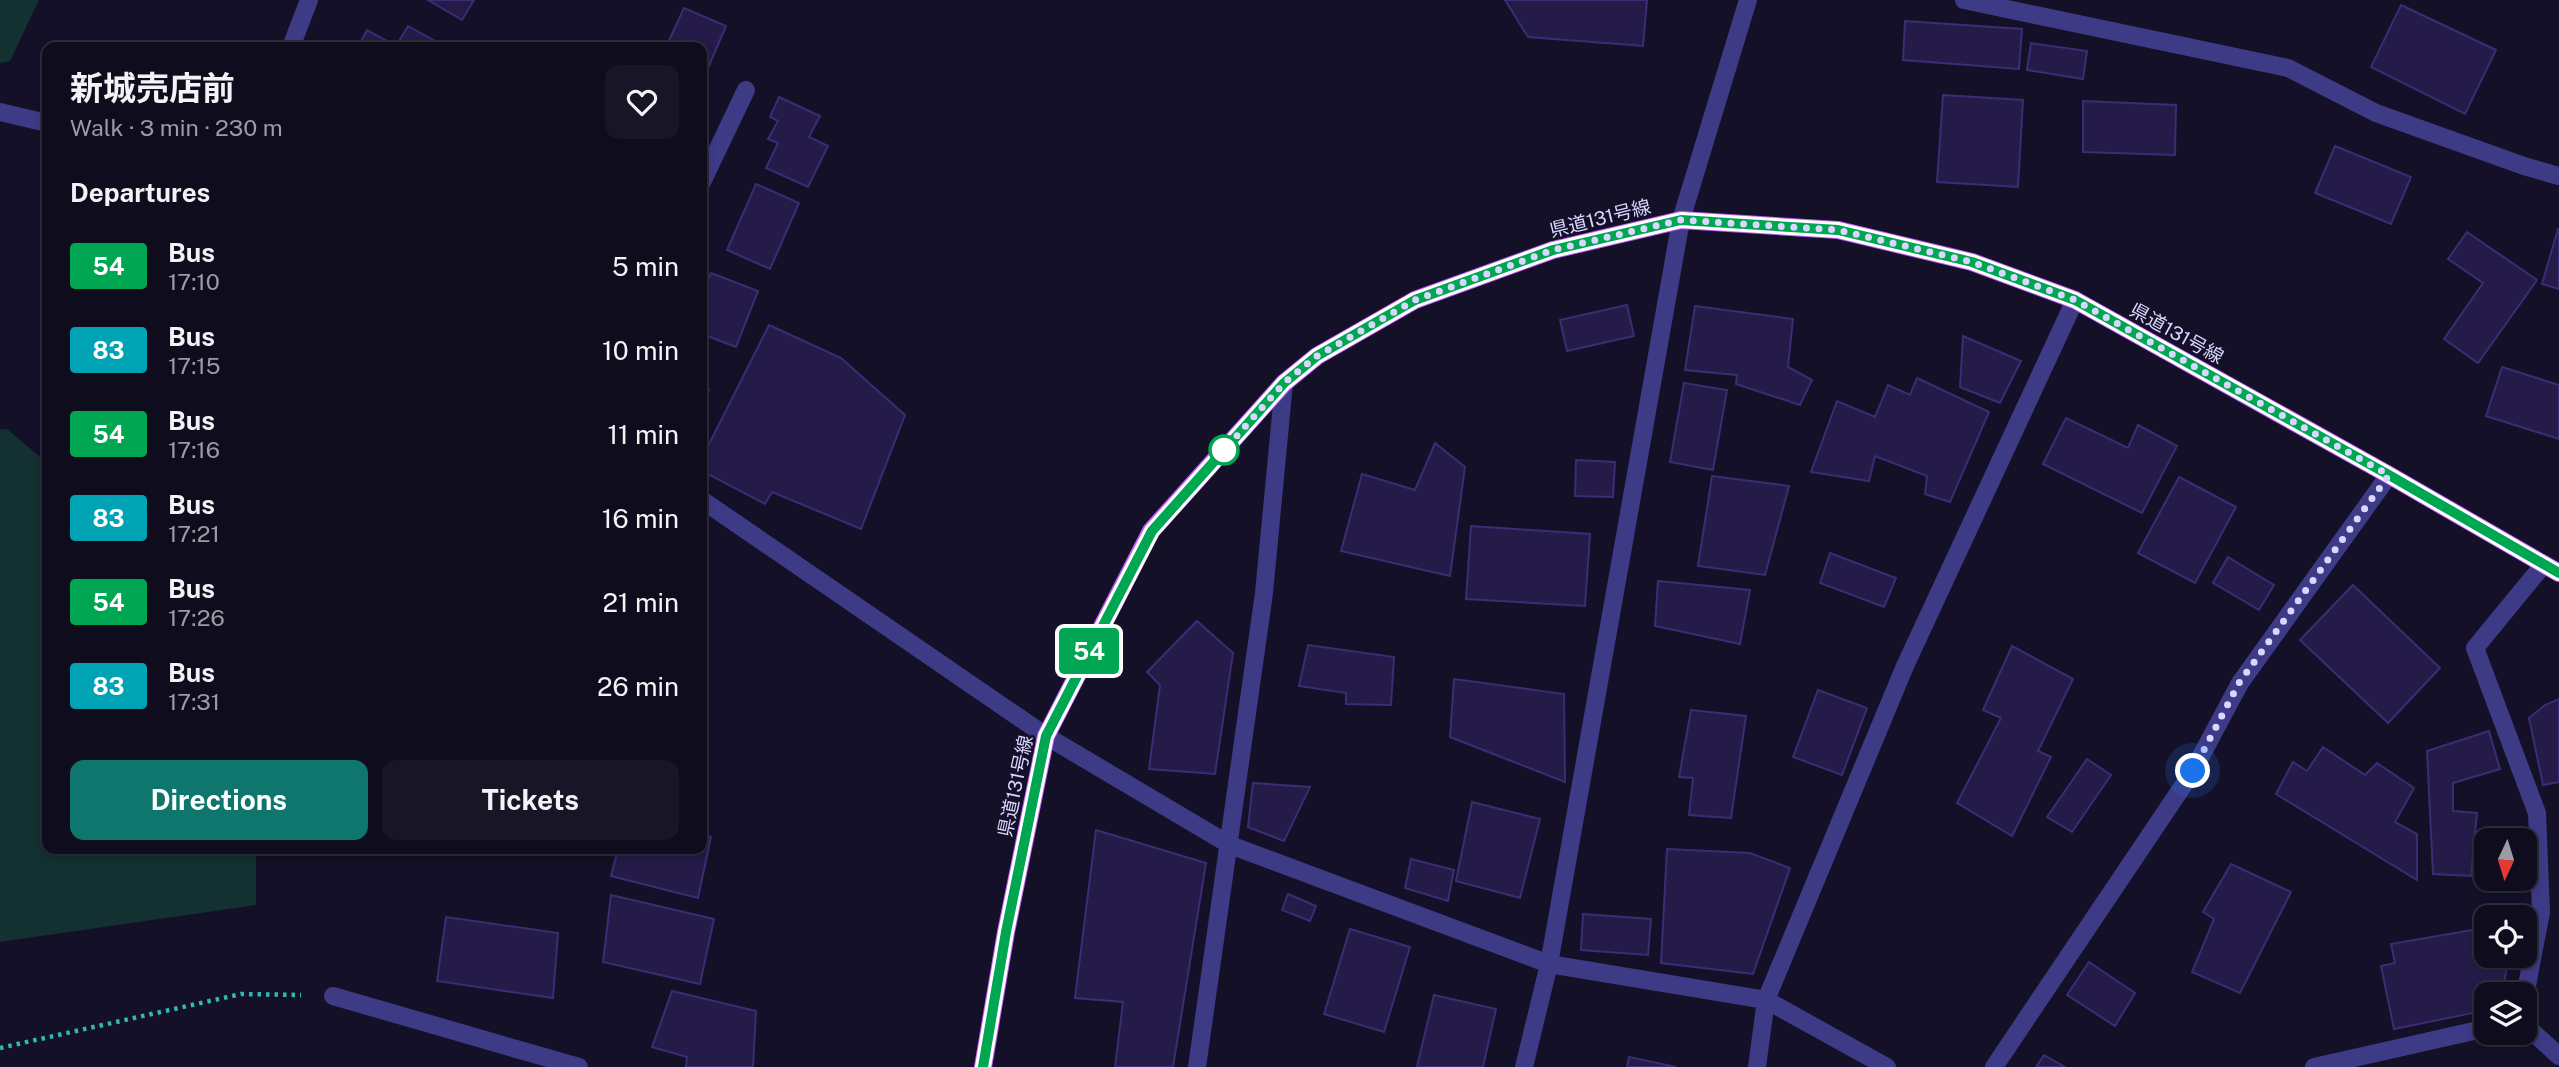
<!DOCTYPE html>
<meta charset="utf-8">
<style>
:root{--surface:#0f0c1d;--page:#181526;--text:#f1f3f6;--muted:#9b9ba4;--line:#2f2c3b;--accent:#0f766e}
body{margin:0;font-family:"Public Sans","Noto Sans JP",sans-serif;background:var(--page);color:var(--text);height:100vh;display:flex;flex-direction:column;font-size:26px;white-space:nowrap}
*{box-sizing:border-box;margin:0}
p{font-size:23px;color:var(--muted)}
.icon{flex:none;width:38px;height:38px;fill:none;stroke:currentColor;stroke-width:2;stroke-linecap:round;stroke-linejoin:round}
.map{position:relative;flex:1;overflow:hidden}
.panel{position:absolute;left:42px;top:42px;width:665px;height:812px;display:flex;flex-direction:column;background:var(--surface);border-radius:14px;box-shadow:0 4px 10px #0003,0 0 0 2px var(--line)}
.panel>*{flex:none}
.badge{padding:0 14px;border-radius:5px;font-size:24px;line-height:46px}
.needle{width:46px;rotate:184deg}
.controls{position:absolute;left:2474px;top:828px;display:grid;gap:14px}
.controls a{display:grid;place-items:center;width:63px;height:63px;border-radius:14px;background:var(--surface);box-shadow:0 4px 10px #0003,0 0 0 2px var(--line);font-size:35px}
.you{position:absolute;width:35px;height:35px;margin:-18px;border:5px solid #fff;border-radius:50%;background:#1a73e8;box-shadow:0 0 0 10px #1a73e833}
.map>.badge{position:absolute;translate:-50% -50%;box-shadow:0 0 0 4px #fff}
h2{padding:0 28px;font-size:26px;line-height:63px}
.round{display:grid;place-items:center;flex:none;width:74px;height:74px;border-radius:14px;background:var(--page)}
.overview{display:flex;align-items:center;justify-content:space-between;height:119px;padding:0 28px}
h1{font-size:33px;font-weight:700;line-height:52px}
.primary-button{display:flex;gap:14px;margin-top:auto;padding:14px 28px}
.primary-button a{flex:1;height:80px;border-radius:14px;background:var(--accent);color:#fff;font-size:28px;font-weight:700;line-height:80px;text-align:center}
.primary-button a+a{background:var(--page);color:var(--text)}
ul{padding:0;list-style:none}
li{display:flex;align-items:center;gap:21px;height:84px;padding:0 28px}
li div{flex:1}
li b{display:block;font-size:26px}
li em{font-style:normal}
li .badge{min-width:77px;font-weight:700;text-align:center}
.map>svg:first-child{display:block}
.green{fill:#123130}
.building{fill:#251b48;stroke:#3b2d74;stroke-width:2}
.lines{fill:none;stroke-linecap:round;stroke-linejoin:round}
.path{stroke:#2fbab1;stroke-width:4.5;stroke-dasharray:3.5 5;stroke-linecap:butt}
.minor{stroke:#3d3b86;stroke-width:18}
.major{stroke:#c25dff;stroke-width:18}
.line-casing{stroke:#fff;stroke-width:16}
.line{stroke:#00a651;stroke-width:10}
.walk{stroke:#dbd6ff;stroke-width:7;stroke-dasharray:0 12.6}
.stop-dot{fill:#fff;stroke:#00a651;stroke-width:3.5}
.labels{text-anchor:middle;stroke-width:5;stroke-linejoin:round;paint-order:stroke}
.street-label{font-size:19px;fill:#dbd6ff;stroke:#141027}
</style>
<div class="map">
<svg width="2559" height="1067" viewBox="0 0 2559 1067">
<rect width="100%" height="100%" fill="#141027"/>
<path class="green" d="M0,0H39L10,61L0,63Z
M7,429L47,463V849H256V905L0,942V430Z"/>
<path class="building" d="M428,0H474L462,20Z
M1505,0H1647L1643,46L1528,37Z
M2401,5L2496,50L2465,114L2371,67Z
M684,8L726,26L702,82V47H666Z
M1905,21L2022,29L2019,69L1903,60Z
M408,26L442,45L441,47H358L367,30L396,46Z
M2031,43L2087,51L2083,79L2027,70Z
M1943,95L2023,100L2018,187L1937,182Z
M779,97L820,116L809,137L828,146L808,187L766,168L778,143L768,139L778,121L770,117Z
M2083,101L2176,105L2175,155L2083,152Z
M2335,146L2411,177L2391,224L2315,193Z
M756,184L799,203L770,269L727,250Z
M2558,229H2559V289L2542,284Z
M2467,232L2537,280L2478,363L2444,339L2483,283L2448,259Z
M711,273L758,291L736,347L702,334V295Z
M1627,305L1634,336L1567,351L1560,320Z
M1695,306L1793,319L1788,367L1812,380L1800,405L1736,384L1737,375L1685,370Z
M769,325L841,358L905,415L861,529L772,492L765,504L702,471V458Z
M1963,336L2021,361L2000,403L1960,387Z
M2502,367L2559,385V439L2486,416Z
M1917,378L1989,412L1950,502L1925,494L1927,476L1875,456L1869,481L1811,472L1837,401L1875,417L1888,385L1910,395Z
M1684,383L1727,390L1713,470L1670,462Z
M702,386L709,389L702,407Z
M2066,418L2128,448L2138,425L2177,446L2142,513L2043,464Z
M1435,443L1465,467L1450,576L1341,551L1362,474L1415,490Z
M1576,460L1615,462L1613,497L1575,496Z
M1712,476L1789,486L1765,575L1698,566Z
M2179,477L2236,507L2195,583L2138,553Z
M1471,526L1590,534L1585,606L1466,599Z
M1830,553L1896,578L1884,607L1820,583Z
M2228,557L2274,585L2259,610L2213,583Z
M1658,581L1750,590L1740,644L1655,626Z
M2353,585L2440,668L2388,723L2300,640Z
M1197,621L1233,653L1215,774L1149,769L1160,685L1147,672Z
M1308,645L1394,657L1391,705L1346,704V693L1299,686Z
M2012,646L2073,679L2038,751L2051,757L2012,836L1957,803L2001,718L1983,710Z
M1454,679L1564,694L1565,782L1450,737Z
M1818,690L1867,708L1842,775L1793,757Z
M2559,699V782L2543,785L2529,718L2545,705Z
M1691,710L1746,716L1731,818L1689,815L1693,778L1679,777Z
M2489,731L2500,769L2453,783V811L2477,813L2471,876L2433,874L2427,751Z
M2323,747L2365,775L2377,763L2414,788L2395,822L2417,834V880L2276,794L2293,762L2307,771Z
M2087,759L2111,775L2072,832L2047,817Z
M1253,783L1310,787L1284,841L1248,827Z
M1472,802L1540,819L1520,898L1456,881Z
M1096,830L1206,863L1173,1067H1115L1123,1002L1075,998Z
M702,835L711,837L698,898L611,876L618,849H702Z
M1667,849L1750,853L1790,868L1753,974L1661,963Z
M1411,859L1454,870L1448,901L1405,888Z
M2231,864L2291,892L2240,993L2192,972L2214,919L2203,912Z
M1288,894L1316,906L1310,921L1282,910Z
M611,895L714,919L700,984L603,962Z
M1583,914L1651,919L1648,955L1581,950Z
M446,917L558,933L553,998L437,981Z
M2484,928L2488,963L2509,960L2501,994H2487V1010L2394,1029L2381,966L2395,963L2391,944Z
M1350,929L1410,947L1384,1032L1324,1014Z
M2089,962L2135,993L2115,1026L2067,995Z
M672,991L756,1011L753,1067H686L687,1057L652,1047Z
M1434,995L1496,1009L1483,1067H1417Z
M2044,1055L2065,1067H2036Z
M1629,1057L1676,1067H1627Z"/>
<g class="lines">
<path class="path" d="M0,1048L241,994L301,995"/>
<path class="minor" d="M1964,0L2288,68L2376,113L2524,166L2559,176
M291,47L309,0
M0,112L47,123
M702,182L746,90
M702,500L1046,736L1230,845L1549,964L1766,1000L1887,1067
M333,996L579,1067
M2525,996L2541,912L2537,813L2475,648L2544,564
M2525,1025L2559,1056
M1197,1067L1264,593L1284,383
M1524,1067L1549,964L1681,220L1748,0
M1757,1067L1766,1000L1905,666L2075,300
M1994,1067L2193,771L2240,683L2389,475
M2314,1067L2487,1028"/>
<path class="major" d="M983,1067L1006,932L1046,736L1151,531L1284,383L1317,356L1415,300L1553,250L1681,220L1838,230L1972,262L2075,300L2389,475L2559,573"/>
</g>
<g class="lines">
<g class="line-casing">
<path id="line" d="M983,1067L1006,932L1046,736L1152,531L1284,383L1317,356L1415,300L1553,250L1681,220L1838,230L1972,262L2075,300L2389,475L2559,573"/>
</g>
<use href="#line" class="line"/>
<path class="walk" d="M1224,450L1218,457L1284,383L1317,356L1415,300L1553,250L1681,220L1838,230L1972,262L2075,300L2389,475L2239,683L2193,771"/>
</g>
<circle class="stop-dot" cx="1224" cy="450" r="14"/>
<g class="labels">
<g class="street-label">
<text transform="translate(1600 218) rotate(-14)" y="7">県道131号線</text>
<text transform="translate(2177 333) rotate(29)" y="7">県道131号線</text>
<text transform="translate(1015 786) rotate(-78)" y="7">県道131号線</text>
</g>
</g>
</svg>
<div class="controls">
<a><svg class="needle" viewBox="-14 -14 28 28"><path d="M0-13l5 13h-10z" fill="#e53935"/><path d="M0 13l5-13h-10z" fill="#9b9ba4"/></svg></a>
<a><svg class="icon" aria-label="locate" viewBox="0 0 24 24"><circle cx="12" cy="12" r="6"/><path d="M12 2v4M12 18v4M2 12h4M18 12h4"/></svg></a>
<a><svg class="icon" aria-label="layers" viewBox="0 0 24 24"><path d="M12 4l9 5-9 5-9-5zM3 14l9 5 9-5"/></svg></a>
</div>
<div class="you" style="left:2193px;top:771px"></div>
<b class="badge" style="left:1089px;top:651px;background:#00a651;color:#fff">54</b>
<section class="panel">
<div class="overview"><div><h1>新城売店前</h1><p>Walk · 3 min · 230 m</p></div><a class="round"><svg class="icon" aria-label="heart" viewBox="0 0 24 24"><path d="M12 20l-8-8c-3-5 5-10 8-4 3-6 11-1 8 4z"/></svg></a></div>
<h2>Departures</h2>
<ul>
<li><span class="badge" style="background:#00a651;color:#fff">54</span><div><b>Bus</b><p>17:10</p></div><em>5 min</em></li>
<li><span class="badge" style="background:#00a3b4;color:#fff">83</span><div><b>Bus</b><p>17:15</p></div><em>10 min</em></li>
<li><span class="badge" style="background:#00a651;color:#fff">54</span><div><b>Bus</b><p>17:16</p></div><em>11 min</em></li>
<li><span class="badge" style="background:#00a3b4;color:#fff">83</span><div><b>Bus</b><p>17:21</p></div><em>16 min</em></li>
<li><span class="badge" style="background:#00a651;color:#fff">54</span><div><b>Bus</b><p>17:26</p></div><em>21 min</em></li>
<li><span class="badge" style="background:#00a3b4;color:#fff">83</span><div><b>Bus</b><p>17:31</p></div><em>26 min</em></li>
</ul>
<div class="primary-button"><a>Directions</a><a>Tickets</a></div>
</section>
</div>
